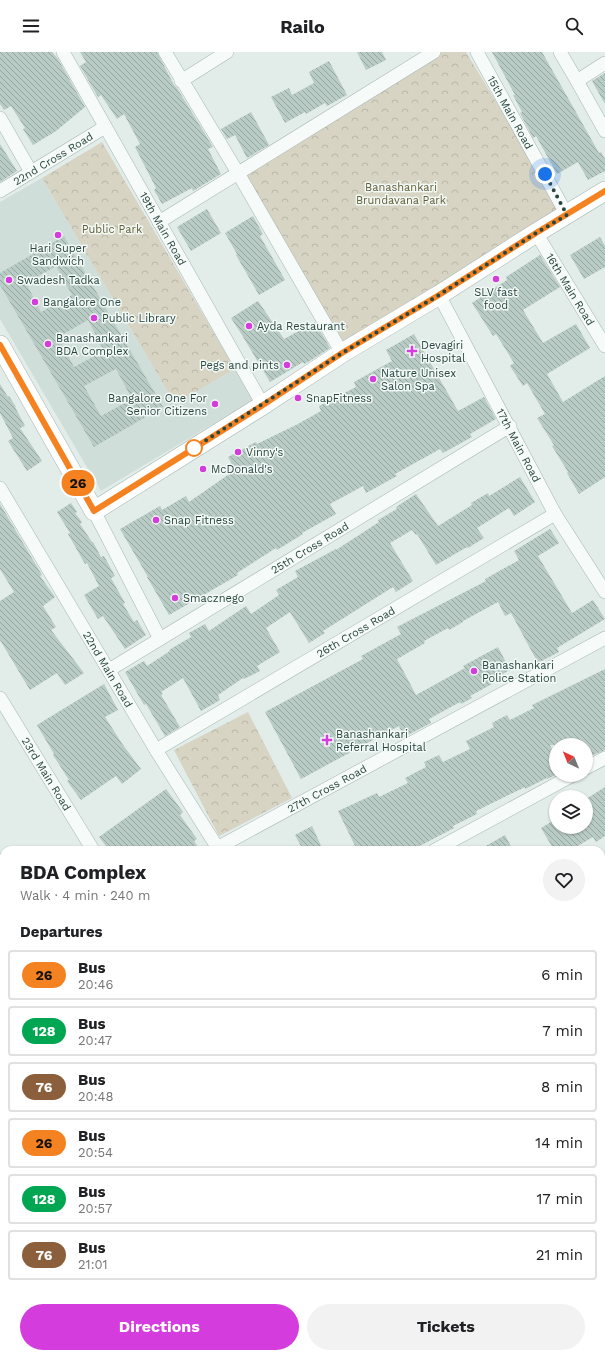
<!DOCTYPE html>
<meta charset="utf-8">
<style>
:root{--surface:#fff;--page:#f2f2f2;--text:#202124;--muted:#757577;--line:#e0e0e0;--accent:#d53cdd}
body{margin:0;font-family:"Work Sans",sans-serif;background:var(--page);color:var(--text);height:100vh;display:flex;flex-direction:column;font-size:15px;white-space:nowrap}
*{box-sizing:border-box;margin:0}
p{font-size:13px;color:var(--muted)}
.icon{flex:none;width:22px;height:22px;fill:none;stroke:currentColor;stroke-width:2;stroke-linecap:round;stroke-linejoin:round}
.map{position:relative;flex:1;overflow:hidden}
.side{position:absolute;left:0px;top:794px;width:605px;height:512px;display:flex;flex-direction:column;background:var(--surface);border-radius:12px 12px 0 0;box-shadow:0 1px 3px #0004}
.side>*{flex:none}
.badge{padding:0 8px;border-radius:13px;font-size:14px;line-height:26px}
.needle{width:26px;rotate:317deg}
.buttons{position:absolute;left:549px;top:686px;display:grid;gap:8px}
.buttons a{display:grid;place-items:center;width:44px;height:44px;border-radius:50%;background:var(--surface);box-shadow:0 1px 3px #0004;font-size:20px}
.you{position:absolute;width:20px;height:20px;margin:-10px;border:3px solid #fff;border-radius:50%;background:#1a73e8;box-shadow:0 0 0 6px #1a73e833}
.map>.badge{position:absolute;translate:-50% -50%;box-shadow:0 0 0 2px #fff}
h2{padding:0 20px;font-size:15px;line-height:36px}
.round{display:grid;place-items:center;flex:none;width:42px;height:42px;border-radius:21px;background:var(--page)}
.overview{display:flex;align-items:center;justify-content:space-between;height:68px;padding:0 20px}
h1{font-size:19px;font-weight:700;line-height:30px}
.cta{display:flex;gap:8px;margin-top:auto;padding:8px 20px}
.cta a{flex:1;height:46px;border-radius:24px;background:var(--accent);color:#fff;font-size:16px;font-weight:700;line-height:46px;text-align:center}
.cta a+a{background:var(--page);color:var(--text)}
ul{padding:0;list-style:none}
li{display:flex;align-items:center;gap:12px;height:50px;margin:0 8px 6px;padding:0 12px;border:2px solid var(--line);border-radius:4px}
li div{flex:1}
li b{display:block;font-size:15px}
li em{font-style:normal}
li .badge{min-width:44px;font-weight:700;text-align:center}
header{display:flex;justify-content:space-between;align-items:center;height:52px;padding:0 20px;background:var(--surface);font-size:18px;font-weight:700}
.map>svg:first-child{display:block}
.built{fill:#d0deda}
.forest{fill:url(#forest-crowns)}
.building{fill:url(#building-back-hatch);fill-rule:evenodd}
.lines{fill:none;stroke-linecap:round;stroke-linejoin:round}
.street-casing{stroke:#a6b7b2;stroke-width:14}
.secondary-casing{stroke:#a6b7b2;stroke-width:20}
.street{stroke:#f6faf9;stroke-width:13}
.secondary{stroke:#fff;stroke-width:19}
.line-casing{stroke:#fff;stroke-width:9}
.line{stroke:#f58220;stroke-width:6}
.walk{stroke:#28463e;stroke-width:4;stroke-dasharray:0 7.2}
.poi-dot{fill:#d53cdd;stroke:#f2f9f7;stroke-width:1.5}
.stop-dot{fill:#fff;stroke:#f58220;stroke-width:2}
.labels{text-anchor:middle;stroke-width:3;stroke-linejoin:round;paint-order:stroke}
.street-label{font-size:11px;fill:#28463e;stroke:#f2f9f7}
.park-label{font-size:11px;fill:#645f34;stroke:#f2f9f7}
.poi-label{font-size:11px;fill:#28463e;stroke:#f2f9f7;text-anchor:start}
</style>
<header><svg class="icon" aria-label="menu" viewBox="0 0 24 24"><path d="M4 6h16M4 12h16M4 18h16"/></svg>Railo<svg class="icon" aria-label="search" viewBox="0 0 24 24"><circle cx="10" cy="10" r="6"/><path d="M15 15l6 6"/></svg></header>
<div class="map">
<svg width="605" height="1306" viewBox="0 0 605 1306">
<defs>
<pattern id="forest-crowns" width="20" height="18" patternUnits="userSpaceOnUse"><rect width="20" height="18" fill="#d7d4c3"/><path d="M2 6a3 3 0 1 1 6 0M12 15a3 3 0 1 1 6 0" fill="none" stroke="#b9b7a9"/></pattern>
<pattern id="building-back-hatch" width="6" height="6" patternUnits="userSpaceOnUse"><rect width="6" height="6" fill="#b9cbc5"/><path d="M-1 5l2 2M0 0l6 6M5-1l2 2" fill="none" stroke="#96a7a1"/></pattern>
</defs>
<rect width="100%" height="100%" fill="#e2ece9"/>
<path class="built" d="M42,126L175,352L235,317L253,348L101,439L0,267V150Z"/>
<path class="forest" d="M441,0H466L563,161L342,294L239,121Z
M102,90L235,317L175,352L42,126Z
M248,660L292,746L219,784L174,698Z
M4,1219V1259L0,1257V1220Z"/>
<path class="building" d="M0,0H52L58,7L85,55L56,79L33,93L23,77L25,76L11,54L4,58L0,52Z
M80,0H157L174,33L177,36L213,95L208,97L221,122L193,139L192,136L162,152L154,138L156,136L135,95L140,92L124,62L117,67L101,43L98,45L80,14L86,10Z
M357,0H382L386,8L366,18Z
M492,0H542L599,101L601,100L605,107V119L588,128L578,110L557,122L536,84L533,86L520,61L522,60L513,43H515Z
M329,9L347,43L327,54L325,51L306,62L305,60L285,71L271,45L289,36L292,43L314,31L309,20Z
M605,21V52L592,29Z
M251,60L269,93L247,106L235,83L227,87L221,77Z
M0,92L17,119L0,130Z
M207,157L221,181L191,199L177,175Z
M253,164L263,182L260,184L285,228L259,243L236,203L237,202L225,181Z
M64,184L163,355L94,395L0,233V221ZM56,214L72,243L41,260L26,231ZM88,268L104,299L74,315L58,285ZM116,317L132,347L101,364L84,334Z
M600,185L605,194V215L584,227L570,203Z
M540,203L560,235L523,258L543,291L576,272L590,296L547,322L563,350L605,324V425L579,442L567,421L568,420L552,394L554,393L537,366L545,362L527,331L523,334L510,314L514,311L496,282L493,284L472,251L507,228L506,225Z
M258,249L284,287L315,270L330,296L308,310L304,312L303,310L270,330L242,283L231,266Z
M414,282L458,359L484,345L496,367L470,382L472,385L443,401L440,397L395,422L397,424L366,441L363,434L330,452L336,462L302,481L303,482L277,498L276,496L237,521L238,523L169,563L147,525H148L120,477L160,454L162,458L186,444L189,450L235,418L228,405L256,390L257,392L298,372L321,359L319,354L356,335L354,330L392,309L386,298Z
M0,332L8,345L9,344L16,355H15L25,374L20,376L42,409L27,419L8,389L13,386L0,361Z
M520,425L535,450L514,464L509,456L477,476L484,486L468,496L467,495L436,513L417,482L416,483L412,478L390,491L413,529L396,540L393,535L323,579L325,581L309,591L290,560L266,576L280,600L257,614L260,619L244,627L243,626L218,643L220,648L201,659L183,626L161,640L163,642L161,643L180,675L165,684L146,652L144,653L125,620L144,609L147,614L170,599L169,598L191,585L189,581L205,572L209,579L246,554L251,562L279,543L276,538L298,525L295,519L336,497V498L379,470L378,468L397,457L396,455L416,442L438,474L472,453L471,451L488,441L489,444Z
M71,451L77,460L75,461L82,470L80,472L92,490H93L101,505L104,504L115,524L111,526L125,551L123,552L134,570L137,568L146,583L125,597L103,564L98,567L84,543L99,534L87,511L85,512L68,482L70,481L57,460Z
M0,452L42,523L40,524L55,545L43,554L56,575L51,578L84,621L65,633L57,621L30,638L0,588V549L14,540L0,517Z
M550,477L559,491L538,504L572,561L593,548L605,567L557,596L559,600L538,611L511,561L505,564L498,550L463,569V570L449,578L448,576L424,589L425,591L397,607L416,643L465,616L463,614L498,595L510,618L490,629L492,632L470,644L472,646L461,652L460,650L429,667L431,671L404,685L399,674L301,727L265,660L363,607L361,604L401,582L397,575L486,529L485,527L519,508L514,499Z
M605,617V698L591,704L586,693H550L556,706V723L547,727V726L525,737V735L476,759L477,762L453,774L454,776L412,798H357L338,759L377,741L379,745L408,731L405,726L426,715L424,710L439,703L443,710L470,697L466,689L494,675L492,671L507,663L510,668L534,656L532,653Z
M104,632L118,658L105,665L123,693L141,717L122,732L116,724L81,748L67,729L69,728L53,703L54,702L37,673Z
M605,735V784L596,790L593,785L571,798H554L541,776L556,767V775H586V747Z
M166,737L183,760L180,763L197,787L194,789L200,798H109L99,785Z
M312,774L323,798H303L295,783Z
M505,783L513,798H479Z"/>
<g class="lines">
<g class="street-casing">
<g id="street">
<path id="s1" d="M63,0L263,353"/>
<path d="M165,0L238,121L342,301"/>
<path id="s2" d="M477,0L567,163"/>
<path d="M560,0L577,29L605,79"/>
<path d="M181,29L227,0"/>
<path d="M577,29L605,11"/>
<path d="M0,66L31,120"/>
<path id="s3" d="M0,139L105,75"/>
<path d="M159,170L434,0"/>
<path id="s4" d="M536,181L605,294"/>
<path id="s5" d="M439,243L555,462L605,540"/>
<path id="s6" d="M0,436L156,698L219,798"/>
<path d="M94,459L160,587"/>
<path id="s7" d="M109,618L510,374"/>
<path id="s8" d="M0,646L93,798"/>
<path id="s9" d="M156,698L555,462"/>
<path d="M586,716L605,706"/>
<path id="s10" d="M217,796L605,586"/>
<path d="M435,798L573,723"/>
<path d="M0,808L4,815"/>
<path d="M0,925L4,923"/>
<path d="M601,973L605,971"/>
<path d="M0,1025L4,1023"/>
<path d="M0,1115L4,1113"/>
<path d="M253,1302L255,1306"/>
<path d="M310,1302L312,1306"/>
<path d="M369,1302L371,1306"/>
<path d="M409,1302L410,1306"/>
<path d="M499,1302L501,1306"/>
</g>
</g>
<g class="secondary-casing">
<path id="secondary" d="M0,293L94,459L263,353L342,301L439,243L536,181L605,139
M0,1215L4,1213
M0,1265L4,1267
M97,1302L111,1306"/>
</g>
<use href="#street" class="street"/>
<use href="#secondary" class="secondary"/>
</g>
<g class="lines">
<g class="line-casing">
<path id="line" d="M0,293L94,459L263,353L342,301L439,243L536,181L605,139"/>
</g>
<use href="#line" class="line"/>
<path class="walk" d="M194,396L342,301L439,243L536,181L567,163L545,122"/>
</g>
<g class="poi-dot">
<circle cx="58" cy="183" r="4"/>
<circle cx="496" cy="227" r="4"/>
<circle cx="9" cy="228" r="4"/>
<circle cx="35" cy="250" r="4"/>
<circle cx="94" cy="266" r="4"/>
<circle cx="249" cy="274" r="4"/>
<circle cx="48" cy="292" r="4"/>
<path d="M410 293h4v4h4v4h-4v4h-4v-4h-4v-4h4z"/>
<circle cx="287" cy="313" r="4"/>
<circle cx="373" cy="327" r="4"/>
<circle cx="298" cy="346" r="4"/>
<circle cx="215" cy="352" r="4"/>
<circle cx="238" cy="400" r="4"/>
<circle cx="203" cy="417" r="4"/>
<circle cx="156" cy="468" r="4"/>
<circle cx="175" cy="546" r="4"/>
<circle cx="474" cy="619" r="4"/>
<path d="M325 682h4v4h4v4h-4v4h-4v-4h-4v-4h4z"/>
</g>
<circle class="stop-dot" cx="194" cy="396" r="8"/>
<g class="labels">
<g class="street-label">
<text dy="4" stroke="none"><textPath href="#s2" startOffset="69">15th Main Road</textPath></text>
<text dy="4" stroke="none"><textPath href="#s3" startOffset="62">22nd Cross Road</textPath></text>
<text dy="4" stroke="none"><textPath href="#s1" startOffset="203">19th Main Road</textPath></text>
<text dy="4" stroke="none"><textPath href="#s4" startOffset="66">16th Main Road</textPath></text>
<text dy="4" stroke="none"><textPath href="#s5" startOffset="170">17th Main Road</textPath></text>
<text dy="4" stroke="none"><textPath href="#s7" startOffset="235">25th Cross Road</textPath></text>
<text dy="4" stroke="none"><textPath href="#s9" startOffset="232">26th Cross Road</textPath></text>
<text dy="4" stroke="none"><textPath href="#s6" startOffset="211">22nd Main Road</textPath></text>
<text dy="4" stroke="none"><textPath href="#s8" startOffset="89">23rd Main Road</textPath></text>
<text dy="4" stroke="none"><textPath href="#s10" startOffset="125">27th Cross Road</textPath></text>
</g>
<g class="park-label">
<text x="401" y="139">Banashankari<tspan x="401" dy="13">Brundavana Park</tspan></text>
<text x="112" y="181">Public Park</text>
</g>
<g class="poi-label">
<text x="58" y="200" text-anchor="middle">Hari Super<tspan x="58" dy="13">Sandwich</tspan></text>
<text x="17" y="232">Swadesh Tadka</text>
<text x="496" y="244" text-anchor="middle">SLV fast<tspan x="496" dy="13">food</tspan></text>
<text x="43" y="254">Bangalore One</text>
<text x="102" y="270">Public Library</text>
<text x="257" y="278">Ayda Restaurant</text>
<text x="56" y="290">Banashankari<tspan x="56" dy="13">BDA Complex</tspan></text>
<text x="421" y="297">Devagiri<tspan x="421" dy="13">Hospital</tspan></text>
<text x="279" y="317" text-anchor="end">Pegs and pints</text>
<text x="381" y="325">Nature Unisex<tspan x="381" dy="13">Salon Spa</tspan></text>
<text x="207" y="350" text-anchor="end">Bangalore One For<tspan x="207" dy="13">Senior Citizens</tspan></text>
<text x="306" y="350">SnapFitness</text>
<text x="246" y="404">Vinny's</text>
<text x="211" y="421">McDonald's</text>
<text x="164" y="472">Snap Fitness</text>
<text x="183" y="550">Smacznego</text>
<text x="482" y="617">Banashankari<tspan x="482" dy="13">Police Station</tspan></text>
<text x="336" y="686">Banashankari<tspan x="336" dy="13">Referral Hospital</tspan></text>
</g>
</g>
</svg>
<div class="buttons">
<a><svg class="needle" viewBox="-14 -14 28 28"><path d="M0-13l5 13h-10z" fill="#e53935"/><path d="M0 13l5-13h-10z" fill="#757577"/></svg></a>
<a><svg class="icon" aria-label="layers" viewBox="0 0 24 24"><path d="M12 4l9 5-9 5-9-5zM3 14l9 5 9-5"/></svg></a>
</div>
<div class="you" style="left:545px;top:122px"></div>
<b class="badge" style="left:78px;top:431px;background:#f58220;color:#111">26</b>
<section class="side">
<div class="overview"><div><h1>BDA Complex</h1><p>Walk · 4 min · 240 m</p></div><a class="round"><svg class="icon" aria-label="heart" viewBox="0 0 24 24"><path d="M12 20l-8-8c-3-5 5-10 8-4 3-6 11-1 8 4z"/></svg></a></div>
<h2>Departures</h2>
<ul>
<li><span class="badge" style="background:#f58220;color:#111">26</span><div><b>Bus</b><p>20:46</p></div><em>6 min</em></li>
<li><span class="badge" style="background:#00a651;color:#fff">128</span><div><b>Bus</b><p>20:47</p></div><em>7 min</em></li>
<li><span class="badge" style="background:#8b5e3c;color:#fff">76</span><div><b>Bus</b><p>20:48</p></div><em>8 min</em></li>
<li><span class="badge" style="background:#f58220;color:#111">26</span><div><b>Bus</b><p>20:54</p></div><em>14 min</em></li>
<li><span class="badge" style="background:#00a651;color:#fff">128</span><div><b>Bus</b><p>20:57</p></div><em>17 min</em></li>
<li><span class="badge" style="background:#8b5e3c;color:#fff">76</span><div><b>Bus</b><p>21:01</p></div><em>21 min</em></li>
</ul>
<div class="cta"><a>Directions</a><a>Tickets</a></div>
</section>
</div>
